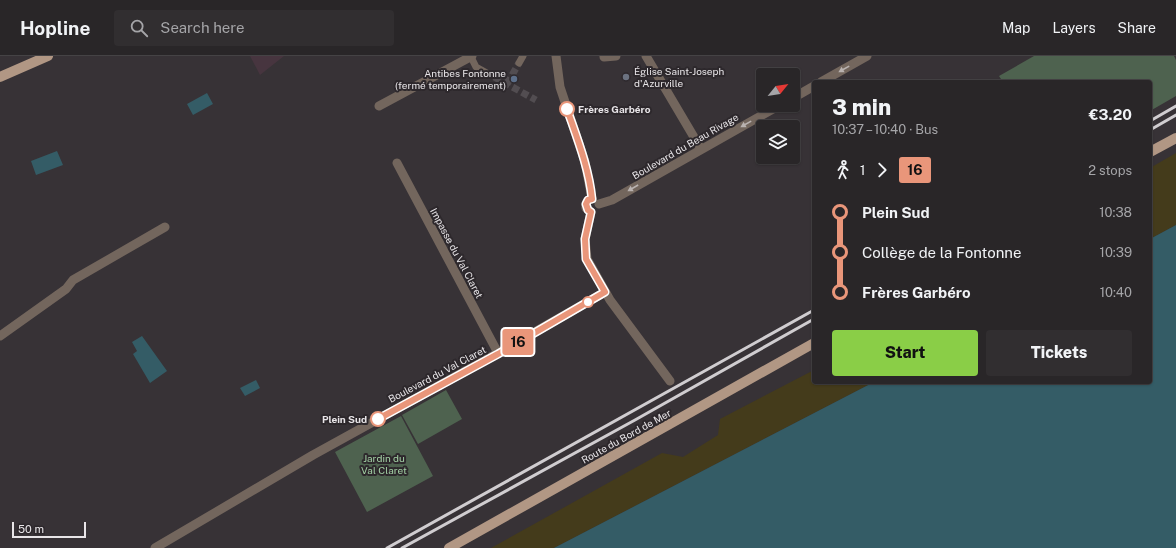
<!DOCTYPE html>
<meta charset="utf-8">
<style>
:root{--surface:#292628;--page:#312e30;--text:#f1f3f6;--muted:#a5a5a8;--line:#454345;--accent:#8ace47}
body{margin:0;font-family:"Public Sans",sans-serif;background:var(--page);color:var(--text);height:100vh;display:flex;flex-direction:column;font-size:15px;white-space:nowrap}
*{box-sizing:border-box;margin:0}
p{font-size:13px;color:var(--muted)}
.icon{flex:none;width:22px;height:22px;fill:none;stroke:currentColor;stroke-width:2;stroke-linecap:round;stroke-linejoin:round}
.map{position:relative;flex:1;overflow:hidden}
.panel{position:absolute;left:812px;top:24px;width:340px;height:304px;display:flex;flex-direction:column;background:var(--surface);border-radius:4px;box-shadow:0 1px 3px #0004,0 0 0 1px var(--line)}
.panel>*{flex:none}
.badge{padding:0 8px;border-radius:3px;font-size:14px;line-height:26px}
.needle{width:26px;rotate:60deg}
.buttons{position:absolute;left:756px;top:12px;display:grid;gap:8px}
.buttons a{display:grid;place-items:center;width:44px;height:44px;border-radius:4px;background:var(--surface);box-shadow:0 1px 3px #0004,0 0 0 1px var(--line);font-size:20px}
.scale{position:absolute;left:12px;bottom:10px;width:74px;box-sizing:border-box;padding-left:4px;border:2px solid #e8e5e8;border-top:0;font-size:11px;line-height:14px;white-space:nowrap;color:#e8e5e8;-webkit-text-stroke:3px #2d282c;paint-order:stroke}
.map>.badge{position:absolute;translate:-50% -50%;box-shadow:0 0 0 2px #fff}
.legs{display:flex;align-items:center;gap:6px;height:44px;padding:0 20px;font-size:13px}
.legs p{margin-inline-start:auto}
.head{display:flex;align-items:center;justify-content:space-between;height:68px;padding:0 20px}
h1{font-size:22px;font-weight:800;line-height:30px}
.action{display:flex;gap:8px;margin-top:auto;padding:8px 20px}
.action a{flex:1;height:46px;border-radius:4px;background:var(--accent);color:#111;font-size:16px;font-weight:800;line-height:46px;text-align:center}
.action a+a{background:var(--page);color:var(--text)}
ul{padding:0 20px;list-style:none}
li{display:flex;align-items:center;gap:14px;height:40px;font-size:15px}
li i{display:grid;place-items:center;width:6px;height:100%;margin:0 5px;background:currentColor}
li i::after{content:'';width:10px;height:10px;margin:-5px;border:3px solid;border-radius:50%;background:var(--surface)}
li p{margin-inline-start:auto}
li:first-child i{background:linear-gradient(#0000 50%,currentColor 0)}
li:last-child i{background:linear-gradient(currentColor 50%,#0000 0)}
header{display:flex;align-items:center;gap:24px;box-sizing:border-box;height:56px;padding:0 20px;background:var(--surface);border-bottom:1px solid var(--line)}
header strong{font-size:19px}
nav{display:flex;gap:22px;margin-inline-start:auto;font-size:14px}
.search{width:280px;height:36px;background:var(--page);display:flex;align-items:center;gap:10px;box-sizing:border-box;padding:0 14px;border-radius:4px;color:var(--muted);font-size:15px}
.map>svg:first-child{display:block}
.commercial{fill:#47353f}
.green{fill:#4e624f}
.sand{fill:#443b1b}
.water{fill:#345c66}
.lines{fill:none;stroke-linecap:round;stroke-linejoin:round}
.pedestrian-tunnel{stroke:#524d51;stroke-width:7;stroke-dasharray:7 3.5;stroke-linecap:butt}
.pedestrian{stroke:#73665d;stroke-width:7}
.minor{stroke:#73665d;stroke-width:9}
.primary{stroke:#b19784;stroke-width:10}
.rail{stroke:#d0cdd0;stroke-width:3}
.oneway{fill:#b9b2b0}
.line-1-casing{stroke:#fff;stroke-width:9}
.line-1{stroke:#e9967a;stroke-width:6}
.worship-dot{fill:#6b7280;stroke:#2d282c;stroke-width:1.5}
.service-dot{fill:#5c6f8a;stroke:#2d282c;stroke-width:1.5}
.stop-1-dot{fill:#fff;stroke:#e9967a;stroke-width:2}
.labels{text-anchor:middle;stroke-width:4;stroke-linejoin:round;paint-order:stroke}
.poi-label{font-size:10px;fill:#e8e5e8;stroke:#2d282c;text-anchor:start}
.stop-label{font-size:10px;font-weight:bold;fill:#e8e5e8;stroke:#2d282c;text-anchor:start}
.street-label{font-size:10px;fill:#e8e5e8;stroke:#2d282c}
.park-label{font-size:10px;fill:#a4d2a6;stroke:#2d282c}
</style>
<header>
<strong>Hopline</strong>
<div class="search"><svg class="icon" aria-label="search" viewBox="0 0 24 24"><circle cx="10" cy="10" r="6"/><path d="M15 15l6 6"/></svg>Search here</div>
<nav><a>Map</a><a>Layers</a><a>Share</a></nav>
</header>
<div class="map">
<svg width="1176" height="492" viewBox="0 0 1176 492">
<rect width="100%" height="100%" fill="#373236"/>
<path class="commercial" d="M250,0H284L260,19Z"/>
<path class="green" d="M1034,0H1174L1176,4V40L1150,55V26H1003L999,20Z
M446,334L462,363L418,388L402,359Z
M401,360L433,420L367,456L335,396Z"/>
<path class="sand" d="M1176,97V169L1150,183V112Z
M814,314V326H874L554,492H491L662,397L683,401L718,379L720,363Z"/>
<path class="water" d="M207,37L213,48L193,59L187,48Z
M57,95L63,109L36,119L31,105Z
M1176,169V492H554L874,326H1150V183Z
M142,280L167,315L150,327L133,298L137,295L132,286Z
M256,324L260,332L245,340L240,332Z"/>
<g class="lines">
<path class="pedestrian-tunnel" d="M485,16L536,44
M507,28L519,7"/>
<path class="pedestrian" d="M471,1L476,11L485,16
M519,7L523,0"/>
<path class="minor" d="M556,0L560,31L585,106L592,143
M604,0V1L616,0
M646,0L701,93
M821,26L867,0
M793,42L814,30
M379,50L472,0
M397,107L498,297
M599,148L612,144L780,49
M591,156L585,183L587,203L610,244L670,325
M591,156L586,152C585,147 587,144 592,143
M0,280L66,233L73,224L165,171
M155,492L313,399L498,297L605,236"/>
<path class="primary" d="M0,21L48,0
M1150,96L1176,82
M449,492L814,287"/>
<path class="rail" d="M1150,65L1176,50
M1150,74L1176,59
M387,492L814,254
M402,492L635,364L814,263"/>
</g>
<defs><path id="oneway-solid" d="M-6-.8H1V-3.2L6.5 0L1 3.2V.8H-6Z"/></defs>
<g class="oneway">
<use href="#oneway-solid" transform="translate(844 13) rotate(151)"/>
<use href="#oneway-solid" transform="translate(746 68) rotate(151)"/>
<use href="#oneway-solid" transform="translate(633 132) rotate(150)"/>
</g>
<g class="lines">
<g class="line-1-casing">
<path id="line-1" d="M378,363L498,298L605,236L586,203L585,183L591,156L588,154L586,148L588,144L592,143C589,112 577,82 567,53"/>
</g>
<use href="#line-1" class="line-1"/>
</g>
<circle class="worship-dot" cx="626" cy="21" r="4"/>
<circle class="service-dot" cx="514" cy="23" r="4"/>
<g class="stop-1-dot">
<circle cx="567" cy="53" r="7"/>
<circle cx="588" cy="246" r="5"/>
<circle cx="378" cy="363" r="7"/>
</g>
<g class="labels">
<g class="poi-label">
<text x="634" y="19">Église Saint-Joseph<tspan x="634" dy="12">d'Azurville</tspan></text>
<text x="506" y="21" text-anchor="end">Antibes Fontonne<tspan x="506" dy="12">(fermé temporairement)</tspan></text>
</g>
<g class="stop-label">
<text x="578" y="57">Frères Garbéro</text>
<text x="367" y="367" text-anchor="end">Plein Sud</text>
</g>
<g class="street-label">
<text transform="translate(685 90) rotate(-30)" y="4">Boulevard du Beau Rivage</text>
<text transform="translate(457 197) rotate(62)" y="4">Impasse du Val Claret</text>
<text transform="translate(437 318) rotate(-28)" y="4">Boulevard du Val Claret</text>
<text transform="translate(626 380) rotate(-29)" y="4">Route du Bord de Mer</text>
</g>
<g class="park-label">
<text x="384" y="406">Jardin du<tspan x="384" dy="12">Val Claret</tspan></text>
</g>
</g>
</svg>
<div class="buttons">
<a><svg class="needle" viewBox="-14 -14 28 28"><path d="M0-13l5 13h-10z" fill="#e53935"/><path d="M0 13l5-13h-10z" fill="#a5a5a8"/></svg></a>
<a><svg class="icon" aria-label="layers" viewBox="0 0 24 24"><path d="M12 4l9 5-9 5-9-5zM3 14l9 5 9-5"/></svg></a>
</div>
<div class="scale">50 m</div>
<b class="badge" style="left:518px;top:286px;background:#e9967a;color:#111">16</b>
<section class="panel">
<div class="head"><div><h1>3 min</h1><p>10:37 – 10:40 · Bus</p></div><b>€3.20</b></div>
<div class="legs"><svg class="icon" aria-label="walk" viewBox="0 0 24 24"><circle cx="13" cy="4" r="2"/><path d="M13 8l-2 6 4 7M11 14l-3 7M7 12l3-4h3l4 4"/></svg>1<svg class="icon" aria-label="forward" viewBox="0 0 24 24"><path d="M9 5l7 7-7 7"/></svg><b class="badge" style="background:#e9967a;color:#111">16</b><p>2 stops</p></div>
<ul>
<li><i style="color:#e9967a"></i><b>Plein Sud</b><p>10:38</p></li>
<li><i style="color:#e9967a"></i><span>Collège de la Fontonne</span><p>10:39</p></li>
<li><i style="color:#e9967a"></i><b>Frères Garbéro</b><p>10:40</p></li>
</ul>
<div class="action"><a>Start</a><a>Tickets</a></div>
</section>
</div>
